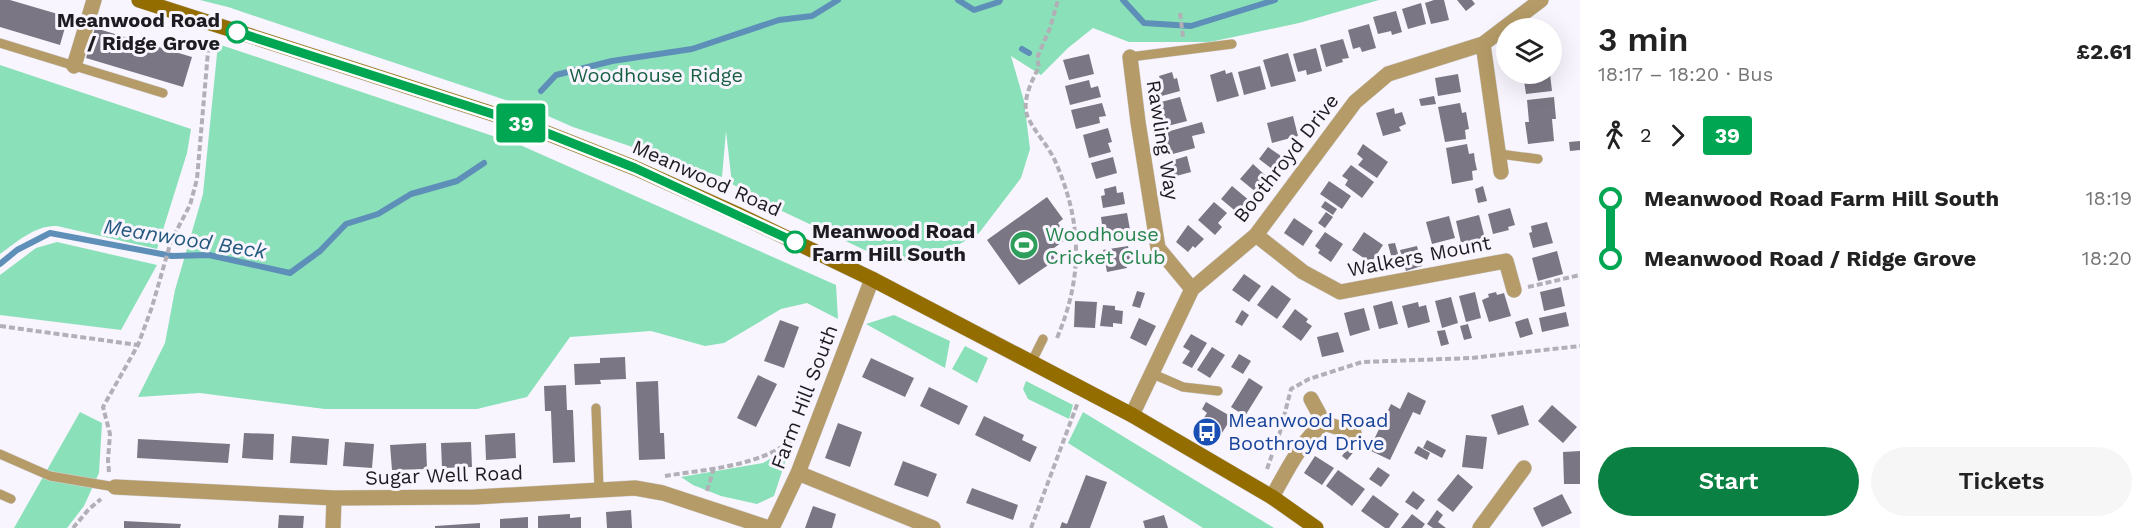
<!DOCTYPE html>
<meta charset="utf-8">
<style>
:root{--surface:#fff;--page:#f6f6f6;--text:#222;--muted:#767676;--accent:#0b8043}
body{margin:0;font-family:"Work Sans",sans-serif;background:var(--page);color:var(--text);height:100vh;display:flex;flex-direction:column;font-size:22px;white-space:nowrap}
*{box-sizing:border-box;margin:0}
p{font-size:20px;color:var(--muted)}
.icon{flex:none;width:33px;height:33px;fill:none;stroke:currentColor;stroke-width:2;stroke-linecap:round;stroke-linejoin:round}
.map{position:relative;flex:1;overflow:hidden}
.panel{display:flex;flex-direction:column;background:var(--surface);width:570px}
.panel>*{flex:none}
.badge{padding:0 12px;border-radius:4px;font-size:21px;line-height:39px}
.fabs{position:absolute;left:1496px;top:18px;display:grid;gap:12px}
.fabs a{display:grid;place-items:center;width:66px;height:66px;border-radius:50%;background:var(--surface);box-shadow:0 6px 24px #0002;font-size:30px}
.map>.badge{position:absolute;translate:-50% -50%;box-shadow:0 0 0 3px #fff}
.legs{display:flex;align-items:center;gap:9px;height:66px;padding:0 18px;font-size:20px}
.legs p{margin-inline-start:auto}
.headline{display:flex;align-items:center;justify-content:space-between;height:102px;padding:0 18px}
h1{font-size:33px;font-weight:600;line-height:45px}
.cta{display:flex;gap:12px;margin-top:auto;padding:12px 18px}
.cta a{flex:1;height:69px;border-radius:36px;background:var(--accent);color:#fff;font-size:24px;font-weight:600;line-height:69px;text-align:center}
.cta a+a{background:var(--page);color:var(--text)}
ul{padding:0 18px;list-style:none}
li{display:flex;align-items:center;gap:21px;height:60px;font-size:22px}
li i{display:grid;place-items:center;width:9px;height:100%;margin:0 8px;background:currentColor}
li i::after{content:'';width:15px;height:15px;margin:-8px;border:4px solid;border-radius:50%;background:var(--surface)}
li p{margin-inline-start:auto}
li:first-child i{background:linear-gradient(#0000 50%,currentColor 0)}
li:last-child i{background:linear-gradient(currentColor 50%,#0000 0)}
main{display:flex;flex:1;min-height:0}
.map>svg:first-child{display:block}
.green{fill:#8ae0b8}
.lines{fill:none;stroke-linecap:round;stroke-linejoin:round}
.stream{stroke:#5e8fb8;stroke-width:6}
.building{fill:#7b7683}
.lane-casing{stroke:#d5d2db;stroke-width:10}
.street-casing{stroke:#d5d2db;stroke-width:16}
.secondary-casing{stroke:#d5d2db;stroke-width:16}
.path{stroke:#b2afb7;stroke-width:4;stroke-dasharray:6 3;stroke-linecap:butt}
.lane{stroke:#b49b67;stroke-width:9}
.street{stroke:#b49b67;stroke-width:15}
.secondary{stroke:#936d00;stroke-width:15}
.line-1-casing{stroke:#fff;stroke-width:14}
.line-1{stroke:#00a651;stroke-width:9}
.stop-1-dot{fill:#fff;stroke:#00a651;stroke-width:3}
.labels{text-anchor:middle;stroke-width:6;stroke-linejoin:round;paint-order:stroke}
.stop-label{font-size:20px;font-weight:bold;fill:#1e1c21;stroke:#f8f5fe;text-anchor:end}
.park-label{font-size:20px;fill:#165e42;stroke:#f8f5fe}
.street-label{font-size:20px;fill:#1e1c21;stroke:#f8f5fe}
.leisure-label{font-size:20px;fill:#27864d;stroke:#f8f5fe;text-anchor:start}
.transit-label{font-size:20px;fill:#164399;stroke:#f8f5fe;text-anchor:start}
.water-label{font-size:21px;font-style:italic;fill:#24587e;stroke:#f8f5fe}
</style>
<main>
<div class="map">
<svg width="1580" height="528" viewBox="0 0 1580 528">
<rect width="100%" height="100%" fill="#f8f5fe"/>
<path class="green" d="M200,0H1379L1299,23L1210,42H1129L1093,28L1068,48L1041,75L1011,56L1024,101L1030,149L1021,178L979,233L930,261H888L767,204L732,184L726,131L722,177L573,127L532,109L228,7Z
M218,44L520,145L836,285L838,319L807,303L781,309L724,343L705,346L651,331L570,337L527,397L477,409H325L200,393L138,397L165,343L175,290L203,194Z
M0,65L191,129L187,153L157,249L57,226C35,225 17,242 0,254Z
M57,242L157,265L121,330L0,315V275L36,248Z
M894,315L950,341L945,368L866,324Z
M965,346L988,358L977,383L952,369Z
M1026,381L1073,405L1069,419L1028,399L1023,389Z
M80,412L102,423L99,473L84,506L67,528H14Z
M1083,412L1274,528H1203L1068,443Z
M790,447L774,496L757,504L721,496L693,485L681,477L763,463Z"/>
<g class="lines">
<path class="stream" d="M958,0L974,10L999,2L1000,0
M1123,0L1144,23L1191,26L1275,0
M1022,49L1029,53
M541,91L556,75L612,61L692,49L779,20L812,16L838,0
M0,264L17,250L50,233L172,256L209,255L290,273L320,251L346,224L378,214L411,194L457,181L484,163"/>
</g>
<path class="building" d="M0,0H10L68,17L60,45L0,27Z
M1434,0H1444L1449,20L1431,24L1425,3Z
M1457,0H1472L1475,4L1466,11Z
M1421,3L1426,24L1408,29L1402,9Z
M1396,11L1402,32L1392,35L1391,31L1378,34L1373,17Z
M1369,24L1376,48L1362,52L1360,47L1353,49L1348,30Z
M95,28L192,57L183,87L86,58Z
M1343,39L1349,58L1342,59L1343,62L1326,67L1320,45Z
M1316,48L1322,71L1307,75L1306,70L1298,72L1293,54Z
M1288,53L1296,81L1271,87L1263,60Z
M1089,54L1094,74L1069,80L1063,60Z
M1260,66L1266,89L1244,95L1238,72Z
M1225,70L1226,74L1232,72L1239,96L1217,102L1210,75Z
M1172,72L1174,79L1177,78L1180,91L1158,97L1155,84L1161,82L1159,76Z
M1458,74L1461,92L1438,96L1435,78Z
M1523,74H1550L1552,91L1526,94Z
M1089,80L1091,88L1098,86L1101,97L1070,105L1065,86Z
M1434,96L1436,104L1421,106L1419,99Z
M1180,97L1187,121L1164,127L1159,110L1163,108L1161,102Z
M1554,97L1556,119H1552L1554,141L1528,144L1525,122H1529L1527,100Z
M1102,103L1106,116L1099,117L1100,123L1076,129L1071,110Z
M1460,103L1462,113L1466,112L1469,129L1465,130L1466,139L1445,142L1438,107Z
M1394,108L1395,114L1402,112L1406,124L1399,127L1401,131L1383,136L1376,113Z
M1293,116L1298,136L1272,143L1267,123Z
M1202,122L1205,133L1192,136L1195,148L1169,155L1163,133Z
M1108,128L1112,142L1108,143L1111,152L1089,158L1083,135Z
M1580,141V150L1570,151L1569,142Z
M1363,144L1388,162L1377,178L1358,165L1363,159L1357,154Z
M1467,144L1469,154L1474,153L1475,161L1477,170L1472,171L1473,180L1452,184L1446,148Z
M1268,147L1281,156L1272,169L1259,159Z
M1187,156L1191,172L1169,178L1164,163Z
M1113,157L1117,173L1096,179L1091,163Z
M1253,164L1266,176L1261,181L1264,184L1257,193L1240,179Z
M1351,165L1374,182L1362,198L1345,185L1348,180L1342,176Z
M1329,181L1351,196L1342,209L1320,194Z
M1116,186L1117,193L1123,192L1125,204L1103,208L1101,196L1105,195L1104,189Z
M1232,186L1250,201L1239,214L1221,199Z
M1483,186L1487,201L1478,203L1475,189Z
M1047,197L1063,219L1058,223L1068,238L1051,250L1057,259L1019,285L987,240Z
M1325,201L1337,209L1333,215L1321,207Z
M1214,202L1227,213L1218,223L1222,227L1215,235L1198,220Z
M1510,208L1515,225L1508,227L1509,230L1493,234L1488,214Z
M1326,212L1333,217L1325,228L1318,223Z
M1127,213L1131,235L1104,240L1101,217Z
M1479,215L1487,246L1476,248L1474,240L1461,243L1456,221Z
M1449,216L1455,238L1432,244L1426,222Z
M1294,218L1313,231L1303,246L1284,233Z
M1547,222L1553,243L1533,248L1529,233L1532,232L1531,226Z
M1188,225L1204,239L1195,248L1193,246L1188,252L1176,242Z
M1325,232L1343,244L1331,262L1318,253L1320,250L1315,246Z
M1364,232L1383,245L1371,263L1352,250Z
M1395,243L1399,257L1392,259L1388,244Z
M1128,246L1131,261L1126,262L1127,268L1107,272L1103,250Z
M1417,246L1422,266L1406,271L1400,250Z
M1557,251L1563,274L1538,281L1532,258Z
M1244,274L1261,286L1249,302L1232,290Z
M1272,285L1291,299L1277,319L1257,305Z
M1561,287L1565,306L1544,311L1540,292Z
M1137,291L1145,293L1140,308L1132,306Z
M1475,292L1481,318L1466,322L1459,296Z
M1496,292L1497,295L1504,293L1511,316L1489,322L1482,300L1489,297L1488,294Z
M1451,297L1458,323L1442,328L1435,301Z
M1075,301L1097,302L1095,328L1074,327Z
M1392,301L1398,324L1379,329L1373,306Z
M1418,302L1419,307L1426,305L1430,322L1408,328L1402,306Z
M1103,305L1115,306V310L1123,311L1122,324L1113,323V327L1100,326Z
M1364,308L1370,330L1350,336L1344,313Z
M1295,309L1308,319L1306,322L1312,326L1301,341L1282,327Z
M1242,310L1249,315L1242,326L1235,322Z
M1566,312L1569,326L1542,332L1539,318Z
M1139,318L1156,326L1146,346L1130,338Z
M1528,318L1533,334L1520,338L1515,322Z
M780,320L799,327L784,368L764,361Z
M1468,324L1472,338L1464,340L1460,326Z
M1445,330L1449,344L1441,346L1437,331Z
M1338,332L1344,352L1322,357L1317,337Z
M1191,334L1207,343L1192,368L1182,363L1190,351L1183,347Z
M1212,347L1225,355L1210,378L1197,370Z
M1239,354L1251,361L1243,374L1231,367Z
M625,357L626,379L600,380L601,384L575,385L574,364L600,363V358Z
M871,358L914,378L905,397L862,377Z
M758,375L777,384L756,427L737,418Z
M1249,378L1263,387L1245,416L1231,407Z
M658,381L660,433H664L665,459L639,460L636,382Z
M566,385L567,410H573L575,462L553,463L551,411H545L544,386Z
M929,387L968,406L959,425L920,406Z
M1408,392L1426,401L1420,415L1413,412L1390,460L1369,450L1391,404L1400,409Z
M1206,402L1232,417L1220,436L1200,424L1207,413L1202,409Z
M1523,405L1529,425L1498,435L1491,415Z
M1552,405L1577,427L1563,443L1538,421Z
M984,416L1024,435L1022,440L1037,447L1030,462L975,435Z
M838,423L862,432L850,467L825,458Z
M244,433L274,434L273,460L242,458Z
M515,433L516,458L486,460L485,435Z
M1466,435L1487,437L1483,469L1462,467Z
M292,436L329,439L327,465L290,463Z
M138,439L230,444L228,463L137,458Z
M1427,440L1446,450L1442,458L1423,448Z
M345,442L374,444L372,468L343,466Z
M471,442L472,467L442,468L441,443Z
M426,443L427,469L392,470L390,445Z
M1350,445L1356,449L1347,460L1342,456Z
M1418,446L1430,453L1427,460L1414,453Z
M1580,451V484H1564L1563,452Z
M1315,456L1334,468L1322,485L1304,473Z
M903,461L937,474L928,497L894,485Z
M1378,467L1390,475L1381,487L1369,479Z
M1338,470L1365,489L1352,506L1326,486Z
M1458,474L1473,487L1453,512L1437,500Z
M1086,475L1107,482L1090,528H1060L1062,522L1067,524Z
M972,488L1018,505L1013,520L966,503Z
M1413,491L1425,500L1417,510L1405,502Z
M1562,494L1572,513L1542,527L1533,508Z
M1373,495L1399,514L1389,528H1385L1361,511Z
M813,506L836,514L832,528H805Z
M631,510L632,528H607L606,512Z
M1437,510L1443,515L1438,522L1446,528H1433L1427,524Z
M570,514V518L581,517V528H538V516Z
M1412,514L1425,524L1422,528H1401Z
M279,515L304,516L303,528H278Z
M1164,515L1168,528H1145L1143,521Z
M528,517V528H500V519Z
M124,521L181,524L180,528H124Z
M480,523V528H435V526Z"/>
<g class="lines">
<g class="lane-casing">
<path id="lane" d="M0,43L163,93
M1130,57L1232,44
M1500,154L1538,159
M1032,361L1043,339
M1153,374L1183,387L1218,391
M596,408L599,489
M0,454L50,476L115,487
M0,494L11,499"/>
</g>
<g class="street-casing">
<path id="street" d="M1483,44L1501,172
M1130,57L1138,122L1158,248L1192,289
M74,66L94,0
M1256,235L1303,272L1340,292L1506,261L1514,290
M1311,399L1324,423
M1132,415L1192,289L1256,235L1355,102L1388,74L1483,44L1541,0
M798,473L933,528
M115,487L334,498L475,497L635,488L663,493L769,528
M1272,497C1287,471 1300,442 1324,423L1354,433
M333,528L334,498
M772,528L798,473L872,279
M1480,528L1524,468"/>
</g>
<g class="secondary-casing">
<path id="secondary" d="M139,0L524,124L635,168L737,214L872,279L1132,415L1272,497L1316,528"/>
</g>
<path class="path" d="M1180,13L1183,37
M1528,287L1580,275
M0,326L138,345
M1057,338C1083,277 1082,223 1056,163C1049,146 1032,129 1027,115C1022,100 1032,80 1039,67L1037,58L1050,28L1058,0
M1267,469L1280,432L1291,389L1309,379L1362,362L1472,358L1580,346
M109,472L108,460L110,434L103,407L138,345L152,307L171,241L190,205L197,179L209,40
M665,476C707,469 757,467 792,440
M707,491L714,468
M73,528L89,509L101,499
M1031,528L1078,402"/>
<use href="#lane" class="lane"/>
<use href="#street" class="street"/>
<use href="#secondary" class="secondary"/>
</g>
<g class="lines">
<g class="line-1-casing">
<path id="line-1" d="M237,32L524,124L635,168L795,242"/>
</g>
<use href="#line-1" class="line-1"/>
</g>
<defs>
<g id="stadium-disc" transform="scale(1.5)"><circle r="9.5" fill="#2e9e5b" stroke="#f8f5fe"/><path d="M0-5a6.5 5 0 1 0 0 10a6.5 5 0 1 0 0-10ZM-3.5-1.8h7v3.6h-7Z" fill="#fff"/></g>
<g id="bus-disc" transform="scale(1.5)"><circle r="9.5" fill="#1a4fb4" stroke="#f8f5fe"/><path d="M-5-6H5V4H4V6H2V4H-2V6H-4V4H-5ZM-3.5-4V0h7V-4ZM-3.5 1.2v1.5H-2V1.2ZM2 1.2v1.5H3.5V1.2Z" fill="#fff"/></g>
</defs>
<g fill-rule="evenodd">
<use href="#stadium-disc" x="1024" y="245"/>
<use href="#bus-disc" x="1207" y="432"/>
</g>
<g class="stop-1-dot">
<circle cx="237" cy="32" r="10"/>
<circle cx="795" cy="242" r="10"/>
</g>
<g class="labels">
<g class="stop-label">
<text x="220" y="27">Meanwood Road<tspan x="220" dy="23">/ Ridge Grove</tspan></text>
<text x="812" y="238" text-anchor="start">Meanwood Road<tspan x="812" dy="23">Farm Hill South</tspan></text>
</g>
<g class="park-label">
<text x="656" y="82">Woodhouse Ridge</text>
</g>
<g class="street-label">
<text transform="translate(1163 140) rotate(81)" y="7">Rawling Way</text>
<text transform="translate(1286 158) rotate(-52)" y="7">Boothroyd Drive</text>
<text transform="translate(707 178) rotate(24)" y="7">Meanwood Road</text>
<text transform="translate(1419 256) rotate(-11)" y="7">Walkers Mount</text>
<text transform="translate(804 397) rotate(-69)" y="7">Farm Hill South</text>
<text transform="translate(444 475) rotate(-2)" y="7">Sugar Well Road</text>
</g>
<g class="leisure-label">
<text x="1045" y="241">Woodhouse<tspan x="1045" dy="23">Cricket Club</tspan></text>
</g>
<g class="transit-label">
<text x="1228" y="427">Meanwood Road<tspan x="1228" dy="23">Boothroyd Drive</tspan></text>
</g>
<g class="water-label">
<text transform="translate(185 239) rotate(9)" y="7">Meanwood Beck</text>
</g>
</g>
</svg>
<div class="fabs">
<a><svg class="icon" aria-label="layers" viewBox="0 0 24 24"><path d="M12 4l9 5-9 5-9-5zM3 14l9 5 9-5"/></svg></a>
</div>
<b class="badge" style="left:521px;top:123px;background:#00a651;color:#fff">39</b>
</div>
<section class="panel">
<div class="headline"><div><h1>3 min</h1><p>18:17 – 18:20 · Bus</p></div><b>£2.61</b></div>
<div class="legs"><svg class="icon" aria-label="walk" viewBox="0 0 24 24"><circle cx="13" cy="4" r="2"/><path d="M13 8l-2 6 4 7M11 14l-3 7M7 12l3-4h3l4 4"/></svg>2<svg class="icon" aria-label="forward" viewBox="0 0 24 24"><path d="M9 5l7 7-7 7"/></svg><b class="badge" style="background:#00a651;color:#fff">39</b></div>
<ul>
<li><i style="color:#00a651"></i><b>Meanwood Road Farm Hill South</b><p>18:19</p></li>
<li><i style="color:#00a651"></i><b>Meanwood Road / Ridge Grove</b><p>18:20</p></li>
</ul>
<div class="cta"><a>Start</a><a>Tickets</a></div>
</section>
</main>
